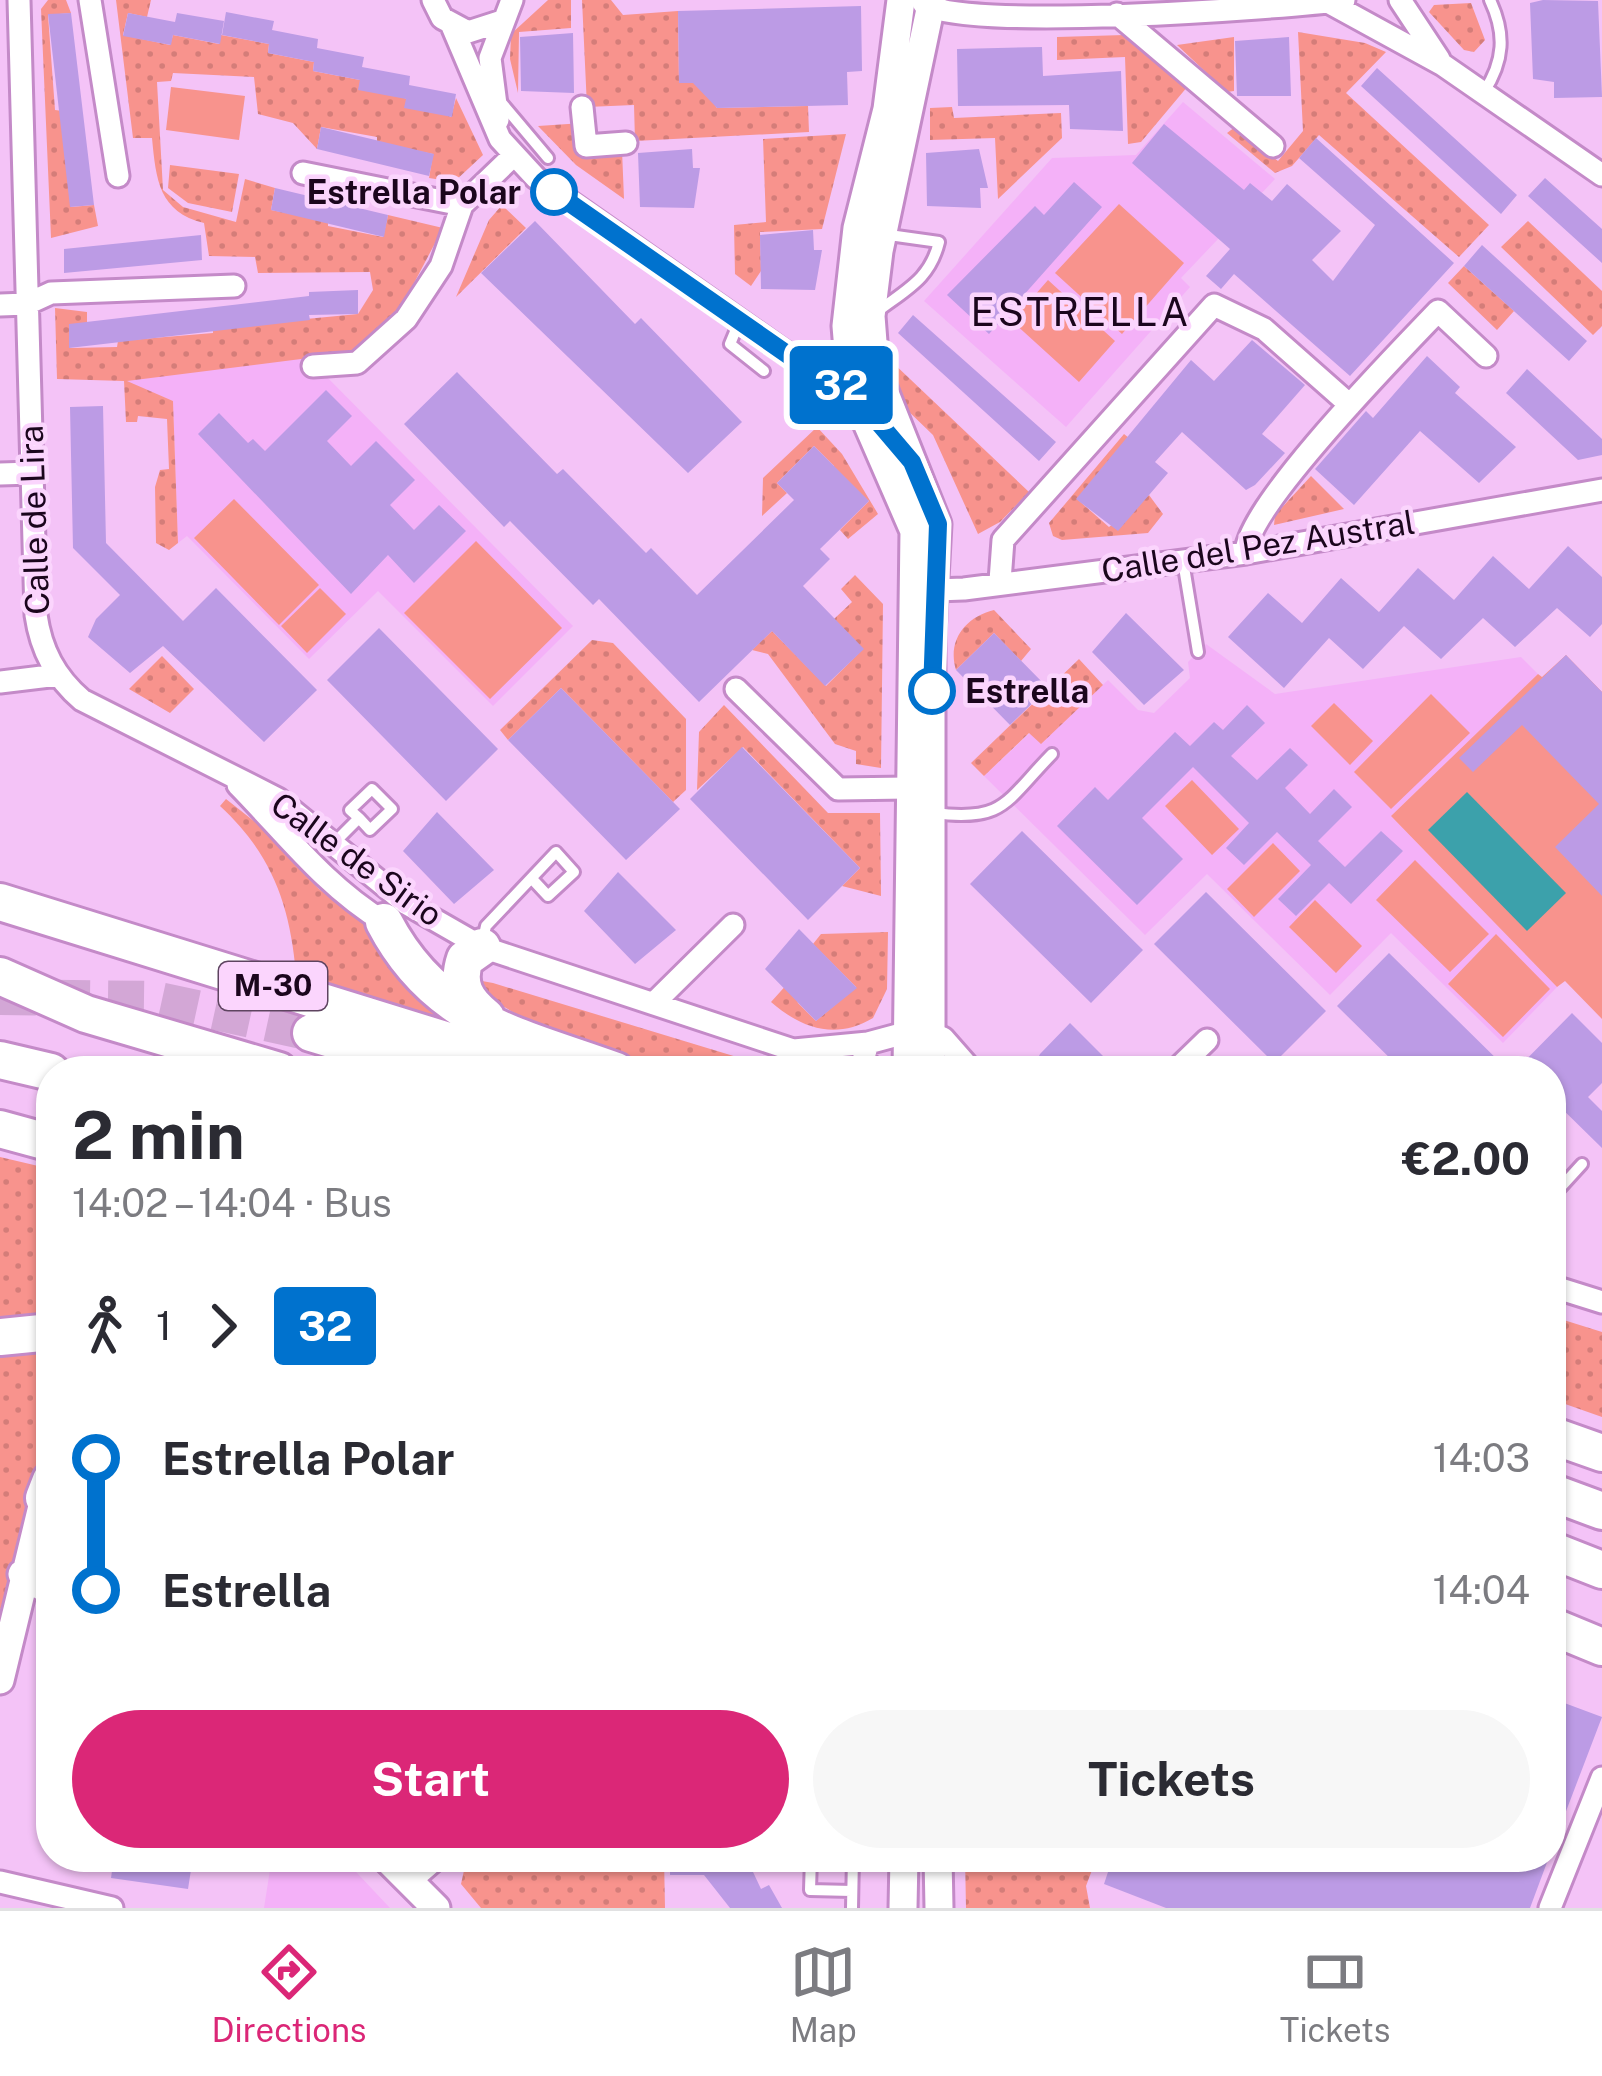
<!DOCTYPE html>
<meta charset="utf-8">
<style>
:root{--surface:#fff;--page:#f7f7f7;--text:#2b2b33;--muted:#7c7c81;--line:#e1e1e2;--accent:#db2777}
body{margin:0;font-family:"Public Sans",sans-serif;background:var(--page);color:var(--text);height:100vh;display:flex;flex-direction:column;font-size:45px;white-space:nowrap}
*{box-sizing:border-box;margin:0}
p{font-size:39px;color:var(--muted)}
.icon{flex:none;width:66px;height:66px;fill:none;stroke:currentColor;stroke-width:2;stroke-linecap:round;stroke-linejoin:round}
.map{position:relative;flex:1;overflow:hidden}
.panel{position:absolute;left:36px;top:1056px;width:1530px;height:816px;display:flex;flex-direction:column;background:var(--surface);border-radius:48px;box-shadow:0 3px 9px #0004}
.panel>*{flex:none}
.badge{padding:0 24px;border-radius:9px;font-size:42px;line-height:78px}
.map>.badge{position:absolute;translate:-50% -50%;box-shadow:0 0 0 6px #fff}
.legs{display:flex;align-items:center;gap:18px;height:132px;padding:0 36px;font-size:39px}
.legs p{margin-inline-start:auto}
.head{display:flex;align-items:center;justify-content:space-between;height:204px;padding:0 36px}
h1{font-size:66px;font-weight:700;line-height:90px}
.primary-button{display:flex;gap:24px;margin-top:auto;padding:24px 36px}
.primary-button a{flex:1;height:138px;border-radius:72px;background:var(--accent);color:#fff;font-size:48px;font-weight:700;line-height:138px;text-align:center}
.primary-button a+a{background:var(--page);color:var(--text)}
ul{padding:0 36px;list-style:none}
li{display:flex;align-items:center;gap:42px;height:132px;font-size:45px}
li i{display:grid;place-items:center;width:18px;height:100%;margin:0 15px;background:currentColor}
li i::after{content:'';width:30px;height:30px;margin:-15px;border:9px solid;border-radius:50%;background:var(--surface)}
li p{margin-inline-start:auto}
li:first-child i{background:linear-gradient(#0000 50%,currentColor 0)}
li:last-child i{background:linear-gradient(currentColor 50%,#0000 0)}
.dock{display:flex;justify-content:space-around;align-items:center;height:168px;border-top:3px solid var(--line);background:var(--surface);font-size:33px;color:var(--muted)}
.dock a{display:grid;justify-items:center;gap:6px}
.dock .selected{color:var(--accent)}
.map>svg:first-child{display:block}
.built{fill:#f4b1f8}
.green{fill:url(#green-dots)}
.pitch{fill:#f8938d}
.water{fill:#3ca1ab}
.building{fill:#bc9be5}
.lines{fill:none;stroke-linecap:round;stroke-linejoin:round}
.highway-tunnel{stroke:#d3a7d6;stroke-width:36;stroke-dasharray:36 18;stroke-linecap:butt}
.lane-casing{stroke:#c48ac8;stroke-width:16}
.street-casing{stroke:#c48ac8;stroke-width:27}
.secondary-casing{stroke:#c48ac8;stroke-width:33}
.highway-casing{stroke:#c48ac8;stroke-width:42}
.lane{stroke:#fff;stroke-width:10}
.street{stroke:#fff;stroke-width:21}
.secondary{stroke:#fff;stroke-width:27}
.highway{stroke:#fff;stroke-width:36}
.line-1-casing{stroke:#fff;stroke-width:27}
.line-1{stroke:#0072ce;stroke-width:18}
.stop-1-dot{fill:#fff;stroke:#0072ce;stroke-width:6}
.labels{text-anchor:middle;stroke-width:9;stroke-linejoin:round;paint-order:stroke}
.shield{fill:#fbd5fd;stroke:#5e4460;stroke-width:3}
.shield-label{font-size:30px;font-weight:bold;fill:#1b061d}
.stop-label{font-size:33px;font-weight:bold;fill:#1b061d;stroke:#fbd5fd;text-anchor:end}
.street-label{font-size:33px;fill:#1b061d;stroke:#fbd5fd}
.quarter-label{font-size:39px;letter-spacing:3px;fill:#1b061d;stroke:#fbd5fd}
</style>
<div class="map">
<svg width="1602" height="1908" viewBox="0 0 1602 1908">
<defs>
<pattern id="green-dots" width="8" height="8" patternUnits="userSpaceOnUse" patternTransform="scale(3)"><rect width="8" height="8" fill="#f8938d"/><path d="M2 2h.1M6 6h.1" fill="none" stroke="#d47d79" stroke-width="1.8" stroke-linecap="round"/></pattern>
</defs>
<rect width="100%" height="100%" fill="#f4c3f7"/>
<path class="built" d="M1183,102L1275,179L1181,278L1190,287L1066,427L924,301L1052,158L1136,155Z
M311,355L314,371L320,370L573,626L493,706L378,591L309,659L187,536L178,543L173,401L125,381Z
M1206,644L1275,694L1521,657L1538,674L1391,816L1557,987L1503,1043L1391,933L1330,995L1207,874L1145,935L984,776L1030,733L1041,743L1108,680L1138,710L1154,713L1190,678L1188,662Z
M272,1857H342L390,1908H264Z"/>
<path class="green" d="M48,0H66L71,13L48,15L55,110L63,111L71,207L94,205L98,226L51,238L41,9Z
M116,0H151L147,17L128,13L123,35L170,45L173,35L219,44L221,35L269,44L268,53L314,62L313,71L360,80L451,117L456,98L483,155L454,182L429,178L433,154L377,143V137L321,127L317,149L293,123L258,114L254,77L173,73L171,81L157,82L163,190L183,207L236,222L245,179L275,188L271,210L328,221V226L383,237L388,215L443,228L402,306L356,352L127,381L173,401L178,543L169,550L156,543L155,487L160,470L169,469L167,419L138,416L137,422H126L124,381L57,379L55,308L87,312V324L69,325L70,348L117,347L118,341L213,333V328L358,314L373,290L370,272L258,273L255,257L209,256L204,223C159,212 156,180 152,138H133Z
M548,0H571V28L519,32L518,93L510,59L511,34Z
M582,0H611L623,15L678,11L679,83H698L717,108L808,106L809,132L635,141L634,105L587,107Z
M1471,3L1485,40L1474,52L1464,50L1429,12L1434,5Z
M1298,32L1365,43L1386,52L1346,93L1489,225L1459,257L1319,135L1292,166L1275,173L1227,133L1235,127L1278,161L1303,131Z
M1124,35L1188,86L1141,142L1128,144L1125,57L1057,60V37Z
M1234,37V91L1227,92L1177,45Z
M952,107L954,118L1061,113L1062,138L998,199L995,138L930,140V108Z
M583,123L585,152L622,150L624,199L576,165L538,126Z
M846,134L822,229L760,232L761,271L751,286L735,274L734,225L766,222L763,139Z
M170,165L239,174L232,212L188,203L168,188Z
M502,205L526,228L456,297L489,220Z
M1528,221L1602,291V326L1593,335L1501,247Z
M1464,266L1514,311L1497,330L1448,283Z
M890,360L1029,492L1000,522L978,534L933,435L904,407Z
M817,427L842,454L878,514L848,539L840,530L869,501L825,475L834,466L814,446L777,483L787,493L762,516L763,478Z
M1124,434L1129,438L1077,499L1109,527L1149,495L1163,514L1148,533L1062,540L1053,536L1049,523Z
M1311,476L1344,509L1274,525L1275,515Z
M855,575L883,604L881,768L856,764V751L835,744L768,654L752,650L772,631L826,686L863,649L834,619L852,602L841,589Z
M994,610L1031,649L1021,661L994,633L956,670C947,641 965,617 994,610Z
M592,640L613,643L686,719V790L673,802L561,688L508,740L500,730Z
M162,656L194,689L170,713L129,689Z
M1079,659L1103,685L1041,744L1029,733L984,776L971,763Z
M724,705L828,813H880L881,896L842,886L860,868L743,747L697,790L699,732Z
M226,799L264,829L319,889L369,926L458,1025L296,974C290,905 272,854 220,806Z
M888,932L887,989L873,1018C836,1040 802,1029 771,1002L789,982L798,1003L816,1021L856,987L813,944L821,934Z
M482,981L493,983L783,1071C742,1071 694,1078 653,1071C595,1060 534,1025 484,995Z
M0,1157L51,1169V1320L0,1327Z
M1551,1316L1602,1332V1417L1551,1399Z
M51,1348V1466L28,1515L0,1611V1354Z
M467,1857H664L665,1908H481L461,1884Z
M965,1857H1097L1086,1886L1090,1908H966Z"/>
<path class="pitch" d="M171,87L245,96L239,140L166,130Z
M1119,204L1184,263L1122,334L1055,273Z
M1048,280L1115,341L1079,382L1012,321Z
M234,499L319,585L279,625L194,538Z
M476,541L562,628L490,699L404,613Z
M320,588L346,614L307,653L281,626Z
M1566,655L1602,692V1019L1565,981L1557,987L1391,816L1538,674L1542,677Z
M1431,694L1470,733L1391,809L1354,772Z
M1334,703L1373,741L1350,765L1311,726Z
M1192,780L1239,829L1212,855L1165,806Z
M1273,843L1300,871L1254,917L1227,889Z
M1415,860L1489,934L1450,972L1376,900Z
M1315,900L1362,946L1336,973L1289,927Z
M1496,934L1550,989L1503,1037L1448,984Z"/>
<path class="water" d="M1467,792L1566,893L1527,931L1428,830Z"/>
<path class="building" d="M1543,0L1598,1L1602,97L1554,98V82L1533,79L1530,3Z
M861,6L862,71L847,72L848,105L717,108L693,83H679L678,11Z
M226,12L274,21L272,30L318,39L317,48L364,57L362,67L410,76L409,85L456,94L452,117L404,108L406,99L358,90L361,74L360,80L313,71L314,62L268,53L269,44L222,35Z
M71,13L94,205L70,207L48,14Z
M128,13L175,22L177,13L224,21L220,44L173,35L171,45L123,36Z
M573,33L574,93L521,91L520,37Z
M1289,37L1291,96H1237L1235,41Z
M1042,47L1043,76L1121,71L1123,131L1070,129L1069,105L958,106L957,49Z
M1377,68L1517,195L1501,214L1361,86Z
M1164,124L1244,190L1250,183L1272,201L1287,184L1341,231L1312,260L1333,281L1375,225L1299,158L1316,138L1454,263L1350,376L1234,274L1221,289L1206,276L1230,249L1132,163Z
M321,127L434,154L429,176L317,149Z
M692,149L693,168H700L694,208L640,207L638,153Z
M979,149L988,188H980L981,208L927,206L926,153Z
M1545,178L1602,229V263L1528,196Z
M1074,182L1102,207L989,334L947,295L1035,206L1044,215Z
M275,188L388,215L384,237L271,210Z
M535,221L635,324L641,318L742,422L688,473L481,273Z
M813,230L814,250H822L815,290L761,289L760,235Z
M201,235L202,260L64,273V249Z
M1482,245L1587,341L1569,361L1464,266Z
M358,290V314L309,315L310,320L69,348V324L309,296V292Z
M913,315L1056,442L1039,461L898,333Z
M1252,340L1305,385L1262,434L1285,453L1255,485L1246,490L1182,432L1155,462L1168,473L1118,531L1076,499L1191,360L1214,381Z
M1427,356L1460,387L1455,393L1516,447L1479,483L1420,431L1354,505L1315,469L1366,411L1373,418Z
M1527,369L1602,439V455L1578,460L1506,393Z
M457,372L557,474L563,469L646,553L651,548L697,595L794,500L777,483L814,446L869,501L820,549L830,559L803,586L864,649L825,686L772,631L699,702L599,599L593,605L510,521L504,527L404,424Z
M326,390L352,416L327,441L351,466L376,441L415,480L390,505L414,530L439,505L466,531L414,583L388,555L351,594L198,434L219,413L248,443L253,439L265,451Z
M103,406L106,543L183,621L216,588L317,690L264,742L163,646L130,673L88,637L96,619L120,595L73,548L70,407Z
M1568,546L1602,577V624L1590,637L1557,608L1515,647L1483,618L1441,659L1404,626L1363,669L1329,638L1284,688L1228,637L1268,593L1302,623L1341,578L1379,612L1418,568L1454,600L1493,556L1529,589Z
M1126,613L1184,670L1144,705L1092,652Z
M379,628L498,749L446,801L327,680Z
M994,633L1048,688L1010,725L956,670Z
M1566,655L1602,692V896L1555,847L1599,804L1522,725L1473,772L1459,758Z
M561,688L680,809L626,860L508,740Z
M1247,705L1265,723L1231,756L1257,780L1290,748L1308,765L1285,788L1310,814L1334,789L1352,807L1318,841L1345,867L1381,831L1403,851L1351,904L1329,883L1296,916L1278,899L1311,865L1277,832L1244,865L1226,848L1249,823L1193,767L1142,818L1183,859L1137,905L1057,826L1095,787L1108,800L1175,732L1190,746L1214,722L1223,730Z
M742,747L860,868L808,920L690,799Z
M437,812L494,870L454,904L403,851Z
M1022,831L1143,950L1091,1003L970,884Z
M618,872L676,930L635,964L584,911Z
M1206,892L1326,1011L1274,1063L1154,944Z
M799,929L857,988L816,1021L765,969Z
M1389,953L1509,1071H1471L1462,1062L1453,1071H1403L1337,1006Z
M1572,1013L1602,1043V1083L1588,1097L1602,1111V1148L1551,1098V1071H1515Z
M1070,1023L1118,1071H1045L1036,1062L1040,1054Z
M1551,1698L1602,1717L1552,1848H1551Z
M114,1857H137L136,1863L168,1867L169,1857H193L188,1889L111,1878Z
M670,1857H746L761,1889L769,1885L782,1908H730L704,1875H670Z
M1113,1857H1549L1530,1908H1166L1104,1884Z"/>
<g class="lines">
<path class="highway-tunnel" d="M0,997L155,999L311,1033"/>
<g class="lane-casing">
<path id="lane" d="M1484,92C1504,61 1506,34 1490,0
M500,101L548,158
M878,311C907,289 930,279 939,242L882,234
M740,320L730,344L764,371
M1183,561L1198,652
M934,813C1005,822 1005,802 1052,754
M334,843L359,818L350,810L372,789L392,809L370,830L359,818
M482,944L486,926L556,852L574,872L548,896L534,881
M1551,1198L1582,1164
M811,1857L810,1890L852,1891
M852,1908L853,1857"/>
</g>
<g class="street-casing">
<path id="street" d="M19,0L36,615C41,650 55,677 82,700L278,799L407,904L482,947L793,1050L841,1071
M90,0L118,176
M433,0L442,18L468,32L499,22
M1400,0L1439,59
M1328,2L1443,65L1602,175
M923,3C954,32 1285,8 1344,0
M1117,14L1273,146
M452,26L500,139L536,178L830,384L862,389
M582,107L586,146L626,143
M498,120L490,58L512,0
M303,173L462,205
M0,305L27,304L51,293L234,286
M313,366L357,363L406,319L441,266L462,205L513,156
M0,474L32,473
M1246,553C1245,508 1400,351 1438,311L1486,356
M924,581L936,590L964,589L1246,553L1602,490
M1000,581L1003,540L1214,305L1264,329L1350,405
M0,682L58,675
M736,689L838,789L908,788
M238,785C286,834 325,886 384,922
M654,1003L733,925
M794,1050L868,1043L920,1029L943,1038L972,1071
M860,1071L868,1043
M1175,1071L1207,1040
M1551,1286L1602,1302
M0,1882L112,1908
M409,1882L438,1857
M1550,1908L1602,1778"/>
</g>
<g class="secondary-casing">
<path id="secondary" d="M901,0L887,109L857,228L846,326L851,386L914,531L907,1071
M931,1071V633L937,524L875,368L871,316L879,251L932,0
M22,1574L51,1592
M0,1680L44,1498
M385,1857L436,1908
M938,1857L939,1908
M903,1908L904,1857"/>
</g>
<g class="highway-casing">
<path id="highway" d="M0,902L545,1071
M384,922C436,1022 517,1035 616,1071
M482,947L465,959C456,985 466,1001 486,1017
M0,976L86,1014L279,1071
M311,1033L437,1071
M0,1060L51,1072
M0,1129L51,1143
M0,1337L51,1332
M1551,1435L1602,1453
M1551,1492L1602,1511
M44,1498L51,1480
M1551,1550L1602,1570
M1551,1626L1602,1647"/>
</g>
<use href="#lane" class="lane"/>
<use href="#street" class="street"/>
<use href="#secondary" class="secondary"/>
<use href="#highway" class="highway"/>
</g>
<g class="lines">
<g class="line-1-casing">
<path id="line-1" d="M554,192L830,384L864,389L878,422L912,462L938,524L932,691"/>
</g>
<use href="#line-1" class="line-1"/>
</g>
<g class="stop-1-dot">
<circle cx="554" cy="192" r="21"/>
<circle cx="932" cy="691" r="21"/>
</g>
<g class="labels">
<rect class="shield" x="219" y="962" width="108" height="48" rx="9"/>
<g class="shield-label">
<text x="273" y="996">M-30</text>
</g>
<g class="stop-label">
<text x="521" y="204">Estrella Polar</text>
<text x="965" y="703" text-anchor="start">Estrella</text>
</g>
<g class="street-label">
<text transform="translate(34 520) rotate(-92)" y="12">Calle de Lira</text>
<text transform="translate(1258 546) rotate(-9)" y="12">Calle del Pez Austral</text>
<text transform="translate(357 859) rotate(36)" y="12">Calle de Sirio</text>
</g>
<g class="quarter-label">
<text x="1081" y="326">ESTRELLA</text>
</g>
</g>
</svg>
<b class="badge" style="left:841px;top:385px;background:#0072ce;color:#fff">32</b>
<section class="panel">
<div class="head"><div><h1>2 min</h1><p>14:02 – 14:04 · Bus</p></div><b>€2.00</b></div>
<div class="legs"><svg class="icon" aria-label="walk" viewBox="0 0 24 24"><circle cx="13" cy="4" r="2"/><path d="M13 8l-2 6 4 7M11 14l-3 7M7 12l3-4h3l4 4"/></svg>1<svg class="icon" aria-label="forward" viewBox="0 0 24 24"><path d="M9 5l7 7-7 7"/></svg><b class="badge" style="background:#0072ce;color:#fff">32</b></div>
<ul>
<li><i style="color:#0072ce"></i><b>Estrella Polar</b><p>14:03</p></li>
<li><i style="color:#0072ce"></i><b>Estrella</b><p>14:04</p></li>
</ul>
<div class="primary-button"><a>Start</a><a>Tickets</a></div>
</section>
</div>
<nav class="dock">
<a class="selected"><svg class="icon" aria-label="directions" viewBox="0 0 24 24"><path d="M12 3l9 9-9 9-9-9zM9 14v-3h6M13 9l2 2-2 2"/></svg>Directions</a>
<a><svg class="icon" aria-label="map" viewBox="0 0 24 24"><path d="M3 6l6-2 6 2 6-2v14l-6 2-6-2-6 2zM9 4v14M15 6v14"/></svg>Map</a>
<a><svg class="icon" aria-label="tickets" viewBox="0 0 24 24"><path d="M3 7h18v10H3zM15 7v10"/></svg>Tickets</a>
</nav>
